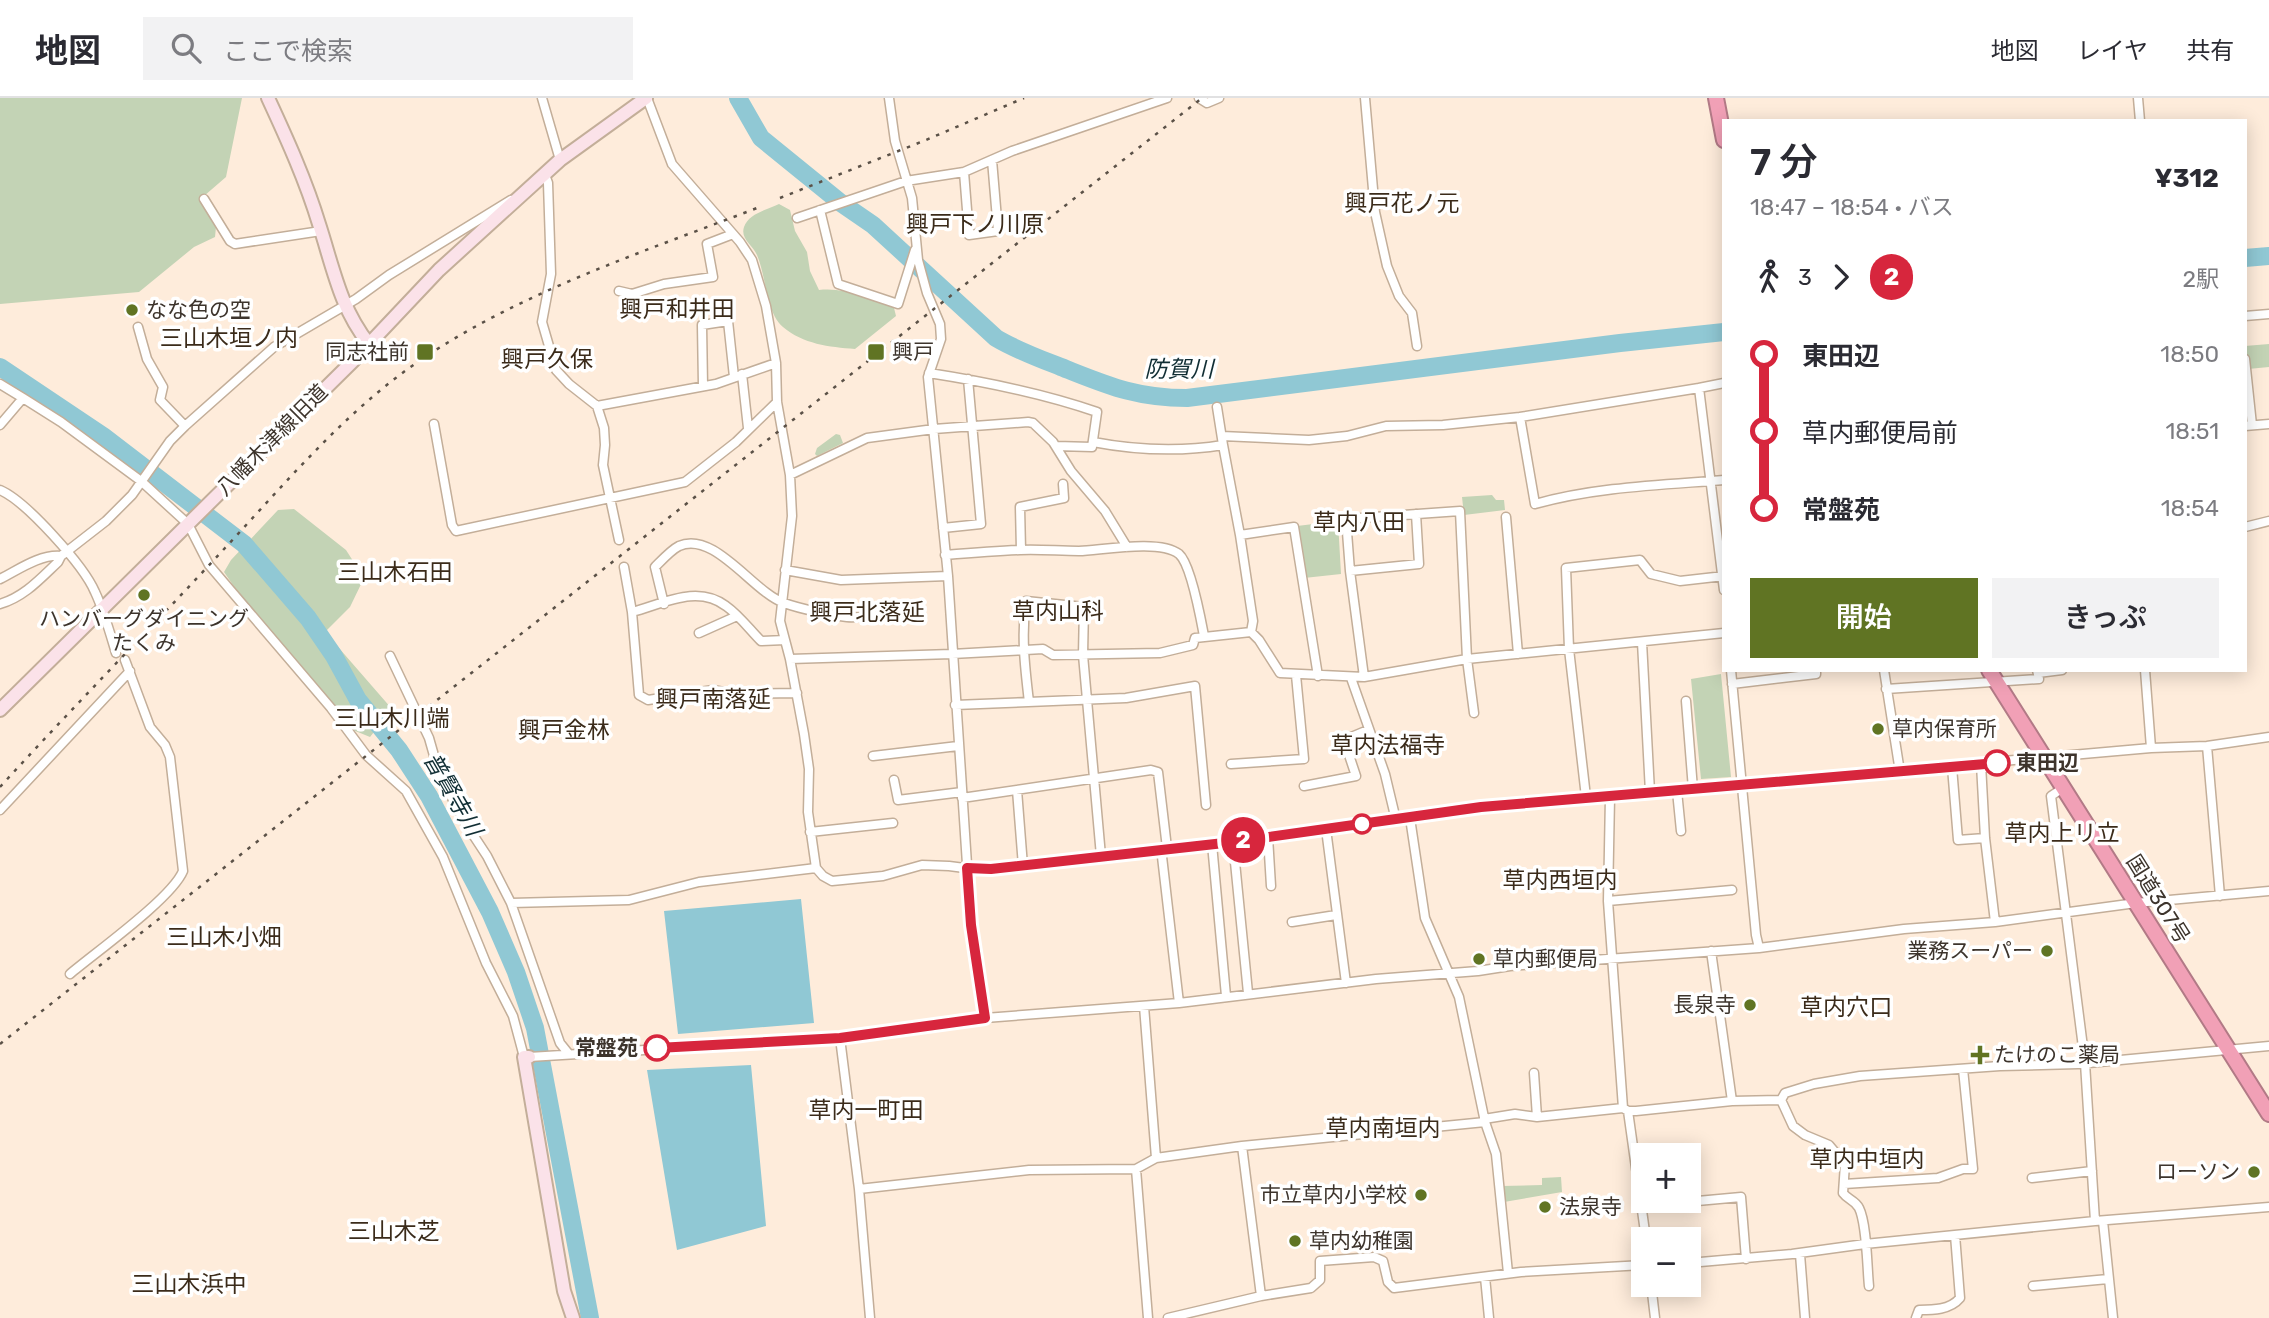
<!DOCTYPE html>
<html lang="ja">
<meta charset="utf-8">
<style>
:root{--surface:#fff;--page:#f2f2f3;--text:#2b2b33;--muted:#7c7c81;--line:#e1e1e2;--accent:#607423}
body{margin:0;font-family:Rubik,"Noto Sans JP",sans-serif;background:var(--page);color:var(--text);height:100vh;display:flex;flex-direction:column;font-size:26px;white-space:nowrap}
*{box-sizing:border-box;margin:0}
p{font-size:23px;color:var(--muted)}
.icon{flex:none;width:38px;height:38px;fill:none;stroke:currentColor;stroke-width:2;stroke-linecap:round;stroke-linejoin:round}
.map{position:relative;flex:1;overflow:hidden}
.details{position:absolute;left:1722px;top:21px;width:525px;height:553px;display:flex;flex-direction:column;background:var(--surface);border-radius:0px;box-shadow:0 4px 18px #0003}
.details>*{flex:none}
.badge{padding:0 14px;border-radius:23px;font-size:24px;line-height:46px}
.controls{position:absolute;left:1631px;top:1045px;display:grid;gap:14px}
.controls a{display:grid;place-items:center;width:70px;height:70px;border-radius:0px;background:var(--surface);box-shadow:0 4px 18px #0003;font-size:35px}
.map>.badge{position:absolute;translate:-50% -50%;box-shadow:0 0 0 4px #fff}
.legs{display:flex;align-items:center;gap:10px;height:77px;padding:0 28px;font-size:23px}
.legs p{margin-inline-start:auto}
.head{display:flex;align-items:center;justify-content:space-between;height:119px;padding:0 28px}
h1{font-size:38px;font-weight:600;line-height:52px}
.action{display:flex;gap:14px;margin-top:auto;padding:14px 28px}
.action a{flex:1;height:80px;border-radius:0px;background:var(--accent);color:#fff;font-size:28px;font-weight:600;line-height:80px;text-align:center}
.action a+a{background:var(--page);color:var(--text)}
ul{padding:0 28px;list-style:none}
li{display:flex;align-items:center;gap:24px;height:77px;font-size:26px}
li i{display:grid;place-items:center;width:10px;height:100%;margin:0 9px;background:currentColor}
li i::after{content:'';width:18px;height:18px;margin:-9px;border:5px solid;border-radius:50%;background:var(--surface)}
li p{margin-inline-start:auto}
li:first-child i{background:linear-gradient(#0000 50%,currentColor 0)}
li:last-child i{background:linear-gradient(currentColor 50%,#0000 0)}
header{display:flex;align-items:center;gap:42px;box-sizing:border-box;height:98px;padding:0 35px;background:var(--surface);border-bottom:2px solid var(--line)}
header strong{font-size:33px}
nav{display:flex;gap:38px;margin-inline-start:auto;font-size:24px}
.search{width:490px;height:63px;background:var(--page);display:flex;align-items:center;gap:18px;box-sizing:border-box;padding:0 24px;border-radius:0px;color:var(--muted);font-size:26px}
.map>svg:first-child{display:block}
.green{fill:#c3d3b5}
.water{fill:#90c8d4}
.lines{fill:none;stroke-linecap:round;stroke-linejoin:round}
.river{stroke:#90c8d4;stroke-width:18}
.street-casing{stroke:#c3ae99;stroke-width:11}
.secondary-casing{stroke:#c3ae99;stroke-width:16}
.highway-casing{stroke:#b27a86;stroke-width:18}
.street{stroke:#fff;stroke-width:8}
.secondary{stroke:#fbe2e9;stroke-width:12}
.highway{stroke:#f1a0b6;stroke-width:14}
.rail{stroke:#5b5147;stroke-width:2.5;stroke-dasharray:3.5 7;stroke-linecap:butt}
.line-1-casing{stroke:#fff;stroke-width:16}
.line-1{stroke:#d7263d;stroke-width:10}
.poi-dot{fill:#607423;stroke:#fff;stroke-width:2.5}
.stop-1-dot{fill:#fff;stroke:#d7263d;stroke-width:3.5}
.labels{text-anchor:middle;stroke-width:7;stroke-linejoin:round;paint-order:stroke}
.poi-label{font-size:21px;fill:#3d342c;stroke:#fff;text-anchor:start}
.street-label{font-size:21px;fill:#3d342c;stroke:#fff}
.stop-label{font-size:21px;font-weight:bold;fill:#3d342c;stroke:#fff;text-anchor:start}
.neighbourhood-label{font-size:23px;fill:#3b2b1a;stroke:#fff}
.water-label{font-size:23px;font-style:italic;fill:#112e34;stroke:#fff}
</style>
<header>
<strong>地図</strong>
<div class="search"><svg class="icon" aria-label="search" viewBox="0 0 24 24"><circle cx="10" cy="10" r="6"/><path d="M15 15l6 6"/></svg>ここで検索</div>
<nav><a>地図</a><a>レイヤ</a><a>共有</a></nav>
</header>
<div class="map">
<svg width="2269" height="1220" viewBox="0 0 2269 1220">
<rect width="100%" height="100%" fill="#feecdb"/>
<path class="green" d="M0,0H242L226,79L204,98L216,129L215,139L194,149L139,194L0,206Z
M779,106L790,112L795,133L807,154L810,173L819,192C843,189 873,200 894,210L896,218L855,251C829,249 803,246 783,229C766,215 766,177 757,157C753,147 740,141 744,129C749,115 767,112 779,106Z
M2269,246V269L2248,271L2245,248Z
M836,336L840,337L843,345L817,358L815,356L817,350Z
M1492,397L1496,402H1504L1505,412L1464,417L1462,399Z
M294,411L346,452L364,480L350,509L325,534L392,611L370,639L348,630L326,597L255,519L224,474L231,462L278,412Z
M1338,423L1341,476L1304,480L1297,428Z
M1721,576L1731,679L1701,681L1691,581Z
M1561,1079L1562,1094L1504,1104L1502,1088L1542,1087V1080Z"/>
<path class="water" d="M801,801L814,925L678,936L664,813Z
M751,967L766,1128L677,1152L647,972Z"/>
<g class="lines">
<path class="river" d="M738,0L761,40L841,105L873,127L996,240C1016,252 1038,260 1061,269C1107,287 1135,300 1187,300L1620,245L1724,234
M2245,160L2269,158
M0,269L103,338L244,446L308,520L334,558L358,602L399,652L429,698L490,814L516,874L535,930L590,1220"/>
<g class="street-casing">
<path id="street" d="M542,0L560,62
M647,0L672,66L740,144L752,162L766,208L776,265L777,304L790,377L792,418L780,523L790,561L804,636L809,671L808,714L816,770L823,778L832,783L883,778L922,767L949,768L980,772L1011,769L1233,744L1481,709L2151,650L2207,648L2269,639
M889,0L895,43L912,100L918,162L927,195L940,226L941,241L928,279L948,478L971,827L985,920
M1199,0L1207,5L1219,0
M1365,0L1375,114L1387,168L1399,198L1412,215L1417,248
M2138,0L2140,23
M964,74L969,137L998,133L992,62
M545,77L548,85L551,176L542,224L556,272L569,286L597,308L604,330L605,347L603,367L619,442
M204,101L230,143L235,146L321,133
M820,112L838,186L898,206L915,152
M797,120L906,83L964,74L1012,53L1167,0
M619,193L632,196L664,186L713,179L707,146L733,136
M2245,218L2269,216
M138,229L147,261L163,289L160,302L185,328
M2245,261L2252,327
M929,275C987,284 1042,295 1097,314L1092,349L1056,348
M742,276L748,330
M0,286L23,300
M703,288L702,227L728,223L734,279
M1699,290L1724,285
M597,308L716,286L776,265
M1520,319L1535,406C1596,389 1661,387 1724,382
M434,326L452,427L456,433L685,384L736,344L777,304
M0,327L23,300L61,324L141,383L188,426L209,467L331,610L366,657L406,693L443,759L486,865L513,918L524,959
M2245,328L2269,326
M1222,338L1309,342L1347,338L1386,328L1443,327L1520,319L1699,290L1724,492
M1093,344C1135,352 1180,354 1223,347L1217,309
M1223,347L1240,437L1253,523L1251,534
M790,377L867,340L934,331L1028,324L1033,325L1053,344L1071,373L1105,413L1127,449
M0,392C26,403 84,468 95,494C104,513 110,535 116,555
M1506,419L1518,556
M2245,429L2269,423
M943,430L981,426L968,281
M1240,437L1294,429L1318,578
M1021,452L1020,409L1064,400L1063,386
M945,457C970,455 995,453 1020,452C1039,451 1059,453 1079,453C1103,452 1160,441 1179,456C1191,466 1201,522 1204,538
M624,469L632,514L639,597L648,602L713,592L734,596L797,595
M785,472L841,482L948,478
M1350,473L1419,466L1416,416
M0,481C18,472 40,456 61,458L106,423L132,397L170,343L185,328L274,249L356,201L389,177L511,102
M0,506C24,499 40,481 58,464L61,458
M664,506L655,469C662,462 671,452 679,448C714,432 753,494 784,505C801,511 830,517 847,519C861,520 877,517 891,516
M632,514C663,506 697,486 726,508C739,517 750,532 761,543L785,542
M699,535L737,518
M1642,544L1650,694
M390,558L429,640L439,675L464,723L487,758L511,805L560,945L568,955
M790,561L952,556L1043,551L1053,557L1160,555L1193,547L1195,540L1251,534L1259,542L1280,575L1364,579L1467,561L1724,535
M1731,572L1756,837L1759,850
M1884,572L1900,674
M2145,572L2151,650
M2038,575L2062,572
M1364,579L1350,473L1346,421L1460,413L1467,561L1474,615
M1351,580L1385,676L1396,722
M1732,586L1816,576V572
M1886,591L2039,581L2037,572
M1686,603L1693,691
M1029,604C1025,570 1021,537 1026,503L1084,509L1083,557L1101,758
M955,607L1126,600L1195,588L1206,707
M2207,648L2220,798
M873,658L958,648
M1231,666L1304,661L1296,577
M1981,666L1985,740L1995,824
M1952,669L1958,742L1985,740
M894,682L898,702L962,694
M1304,688L1356,678L1344,642L1368,632
M2063,690L2051,698L2085,965L2095,1123
M1017,692L1023,768
M1677,693L1681,733
M1586,699L1569,551L1566,470L1640,462L1651,476L1680,483L1724,478
M1610,699L1608,803L1623,1010
M962,700L1151,672L1158,674L1167,750
M0,712L130,573
M1410,720L1425,820L1459,899L1485,1024L1496,1056L1508,1175
M1326,731L1346,885
M810,734L893,725
M1268,739L1271,788
M1233,744L1248,895
M1212,746L1226,898
M1161,750L1179,905
M1608,803L1732,792
M511,805L629,802L699,784L816,770
M1292,824L1336,817
M1711,853L1732,1003
M70,876C96,854 172,800 183,773L170,659L165,647L150,629L125,562
M1144,908L1156,1060
M840,940L859,1091L870,1220
M529,959L840,940L985,920L1179,905L1376,881L1478,873L1510,868L1759,850L1904,831L1995,824L2136,805L2269,793
M1534,975L1537,1019
M1781,1002L1785,995L1814,986L1860,978L2000,968L2078,966L2269,948
M1781,1002L1793,1028L1805,1037L1829,1047L1845,1066L1843,1095C1848,1102 1855,1102 1859,1110C1867,1126 1867,1169 1869,1188
M1628,1013L1646,1141
M1484,1021L1515,1016L1537,1019L1623,1010L1628,1013H1636L1732,1003L1781,1002
M1242,1048L1261,1198
M1136,1071L1148,1220
M2032,1080L2092,1073
M1844,1086L1938,1080L1963,1071H1973L1963,971
M859,1091L1029,1072L1136,1071L1156,1060L1242,1048L1485,1024
M1643,1108L1741,1099L1746,1161
M2103,1123L2113,1220
M1800,1156L1805,1220
M1689,1165L1792,1156L1865,1146L2095,1123L2269,1109
M1485,1179L1489,1220
M1651,1186L1655,1220
M2033,1188L2108,1181
M1168,1220L1261,1198L1311,1190L1320,1182V1163L1374,1159L1383,1163L1388,1184L1394,1190L1521,1174L1643,1167
M1916,1220L1919,1212C1933,1212 1950,1212 1960,1200L1955,1137"/>
</g>
<g class="secondary-casing">
<path id="secondary" d="M268,0C287,41 306,83 319,126C333,169 340,210 369,246
M0,612L354,262L439,172L560,62L646,0
M529,959H524L564,1193L573,1220"/>
</g>
<g class="highway-casing">
<path id="highway" d="M1716,0L1724,42
M1989,572L2269,1016"/>
</g>
<use href="#street" class="street"/>
<use href="#secondary" class="secondary"/>
<use href="#highway" class="highway"/>
<path class="rail" d="M780,100L926,42L1024,0
M0,689C74,608 151,530 225,450C289,381 350,308 428,257C529,191 646,153 757,110
M0,946L1202,0"/>
</g>
<g class="lines">
<g class="line-1-casing">
<path id="line-1" d="M657,950L840,940L985,920L971,827L967,770L991,771L1233,744L1481,709L1997,665"/>
</g>
<use href="#line-1" class="line-1"/>
</g>
<g class="poi-dot">
<circle cx="132" cy="212" r="7"/>
<rect x="416" y="245" width="18" height="18" rx="3.5"/>
<rect x="867" y="245" width="18" height="18" rx="3.5"/>
<circle cx="144" cy="497" r="7"/>
<circle cx="1878" cy="631" r="7"/>
<circle cx="2047" cy="853" r="7"/>
<circle cx="1479" cy="861" r="7"/>
<circle cx="1750" cy="907" r="7"/>
<path d="M1976.5 946.5h7v7h7v7h-7v7h-7v-7h-7v-7h7z"/>
<circle cx="2254" cy="1074" r="7"/>
<circle cx="1421" cy="1097" r="7"/>
<circle cx="1545" cy="1109" r="7"/>
<circle cx="1295" cy="1143" r="7"/>
</g>
<g class="stop-1-dot">
<circle cx="1997" cy="665" r="12"/>
<circle cx="1362" cy="726" r="9"/>
<circle cx="657" cy="950" r="12"/>
</g>
<g class="labels">
<g class="poi-label">
<text x="146" y="219">なな色の空</text>
<text x="409" y="261" text-anchor="end">同志社前</text>
<text x="892" y="261">興戸</text>
<text x="144" y="528" text-anchor="middle">ハンバーグダイニング<tspan x="144" dy="24">たくみ</tspan></text>
<text x="1892" y="638">草内保育所</text>
<text x="2033" y="860" text-anchor="end">業務スーパー</text>
<text x="1493" y="868">草内郵便局</text>
<text x="1736" y="914" text-anchor="end">長泉寺</text>
<text x="1994" y="964">たけのこ薬局</text>
<text x="2240" y="1081" text-anchor="end">ローソン</text>
<text x="1407" y="1104" text-anchor="end">市立草内小学校</text>
<text x="1559" y="1116">法泉寺</text>
<text x="1309" y="1150">草内幼稚園</text>
</g>
<g class="street-label">
<text transform="translate(272 342) rotate(-45)" y="7">八幡木津線旧道</text>
<text transform="translate(2158 801) rotate(58)" y="7">国道307号</text>
</g>
<g class="stop-label">
<text x="2016" y="672">東田辺</text>
<text x="638" y="957" text-anchor="end">常盤苑</text>
</g>
<g class="neighbourhood-label">
<text x="1402" y="113">興戸花ノ元</text>
<text x="975" y="134">興戸下ノ川原</text>
<text x="677" y="219">興戸和井田</text>
<text x="229" y="248">三山木垣ノ内</text>
<text x="547" y="269">興戸久保</text>
<text x="1359" y="432">草内八田</text>
<text x="395" y="482">三山木石田</text>
<text x="1058" y="521">草内山科</text>
<text x="867" y="522">興戸北落延</text>
<text x="713" y="609">興戸南落延</text>
<text x="392" y="628">三山木川端</text>
<text x="564" y="640">興戸金林</text>
<text x="1388" y="655">草内法福寺</text>
<text x="2062" y="743">草内上リ立</text>
<text x="1560" y="790">草内西垣内</text>
<text x="224" y="847">三山木小畑</text>
<text x="1846" y="917">草内穴口</text>
<text x="866" y="1020">草内一町田</text>
<text x="1383" y="1038">草内南垣内</text>
<text x="1867" y="1069">草内中垣内</text>
<text x="394" y="1141">三山木芝</text>
<text x="189" y="1194">三山木浜中</text>
</g>
<g class="water-label">
<text x="1179" y="279">防賀川</text>
<text transform="translate(453 696) rotate(60)" y="8">普賢寺川</text>
</g>
</g>
</svg>
<div class="controls">
<a>+</a>
<a>−</a>
</div>
<b class="badge" style="left:1243px;top:742px;background:#d7263d;color:#fff">2</b>
<section class="details">
<div class="head"><div><h1>7 分</h1><p>18:47 – 18:54 · バス</p></div><b>¥312</b></div>
<div class="legs"><svg class="icon" aria-label="walk" viewBox="0 0 24 24"><circle cx="13" cy="4" r="2"/><path d="M13 8l-2 6 4 7M11 14l-3 7M7 12l3-4h3l4 4"/></svg>3<svg class="icon" aria-label="forward" viewBox="0 0 24 24"><path d="M9 5l7 7-7 7"/></svg><b class="badge" style="background:#d7263d;color:#fff">2</b><p>2駅</p></div>
<ul>
<li><i style="color:#d7263d"></i><b>東田辺</b><p>18:50</p></li>
<li><i style="color:#d7263d"></i><span>草内郵便局前</span><p>18:51</p></li>
<li><i style="color:#d7263d"></i><b>常盤苑</b><p>18:54</p></li>
</ul>
<div class="action"><a>開始</a><a>きっぷ</a></div>
</section>
</div>
